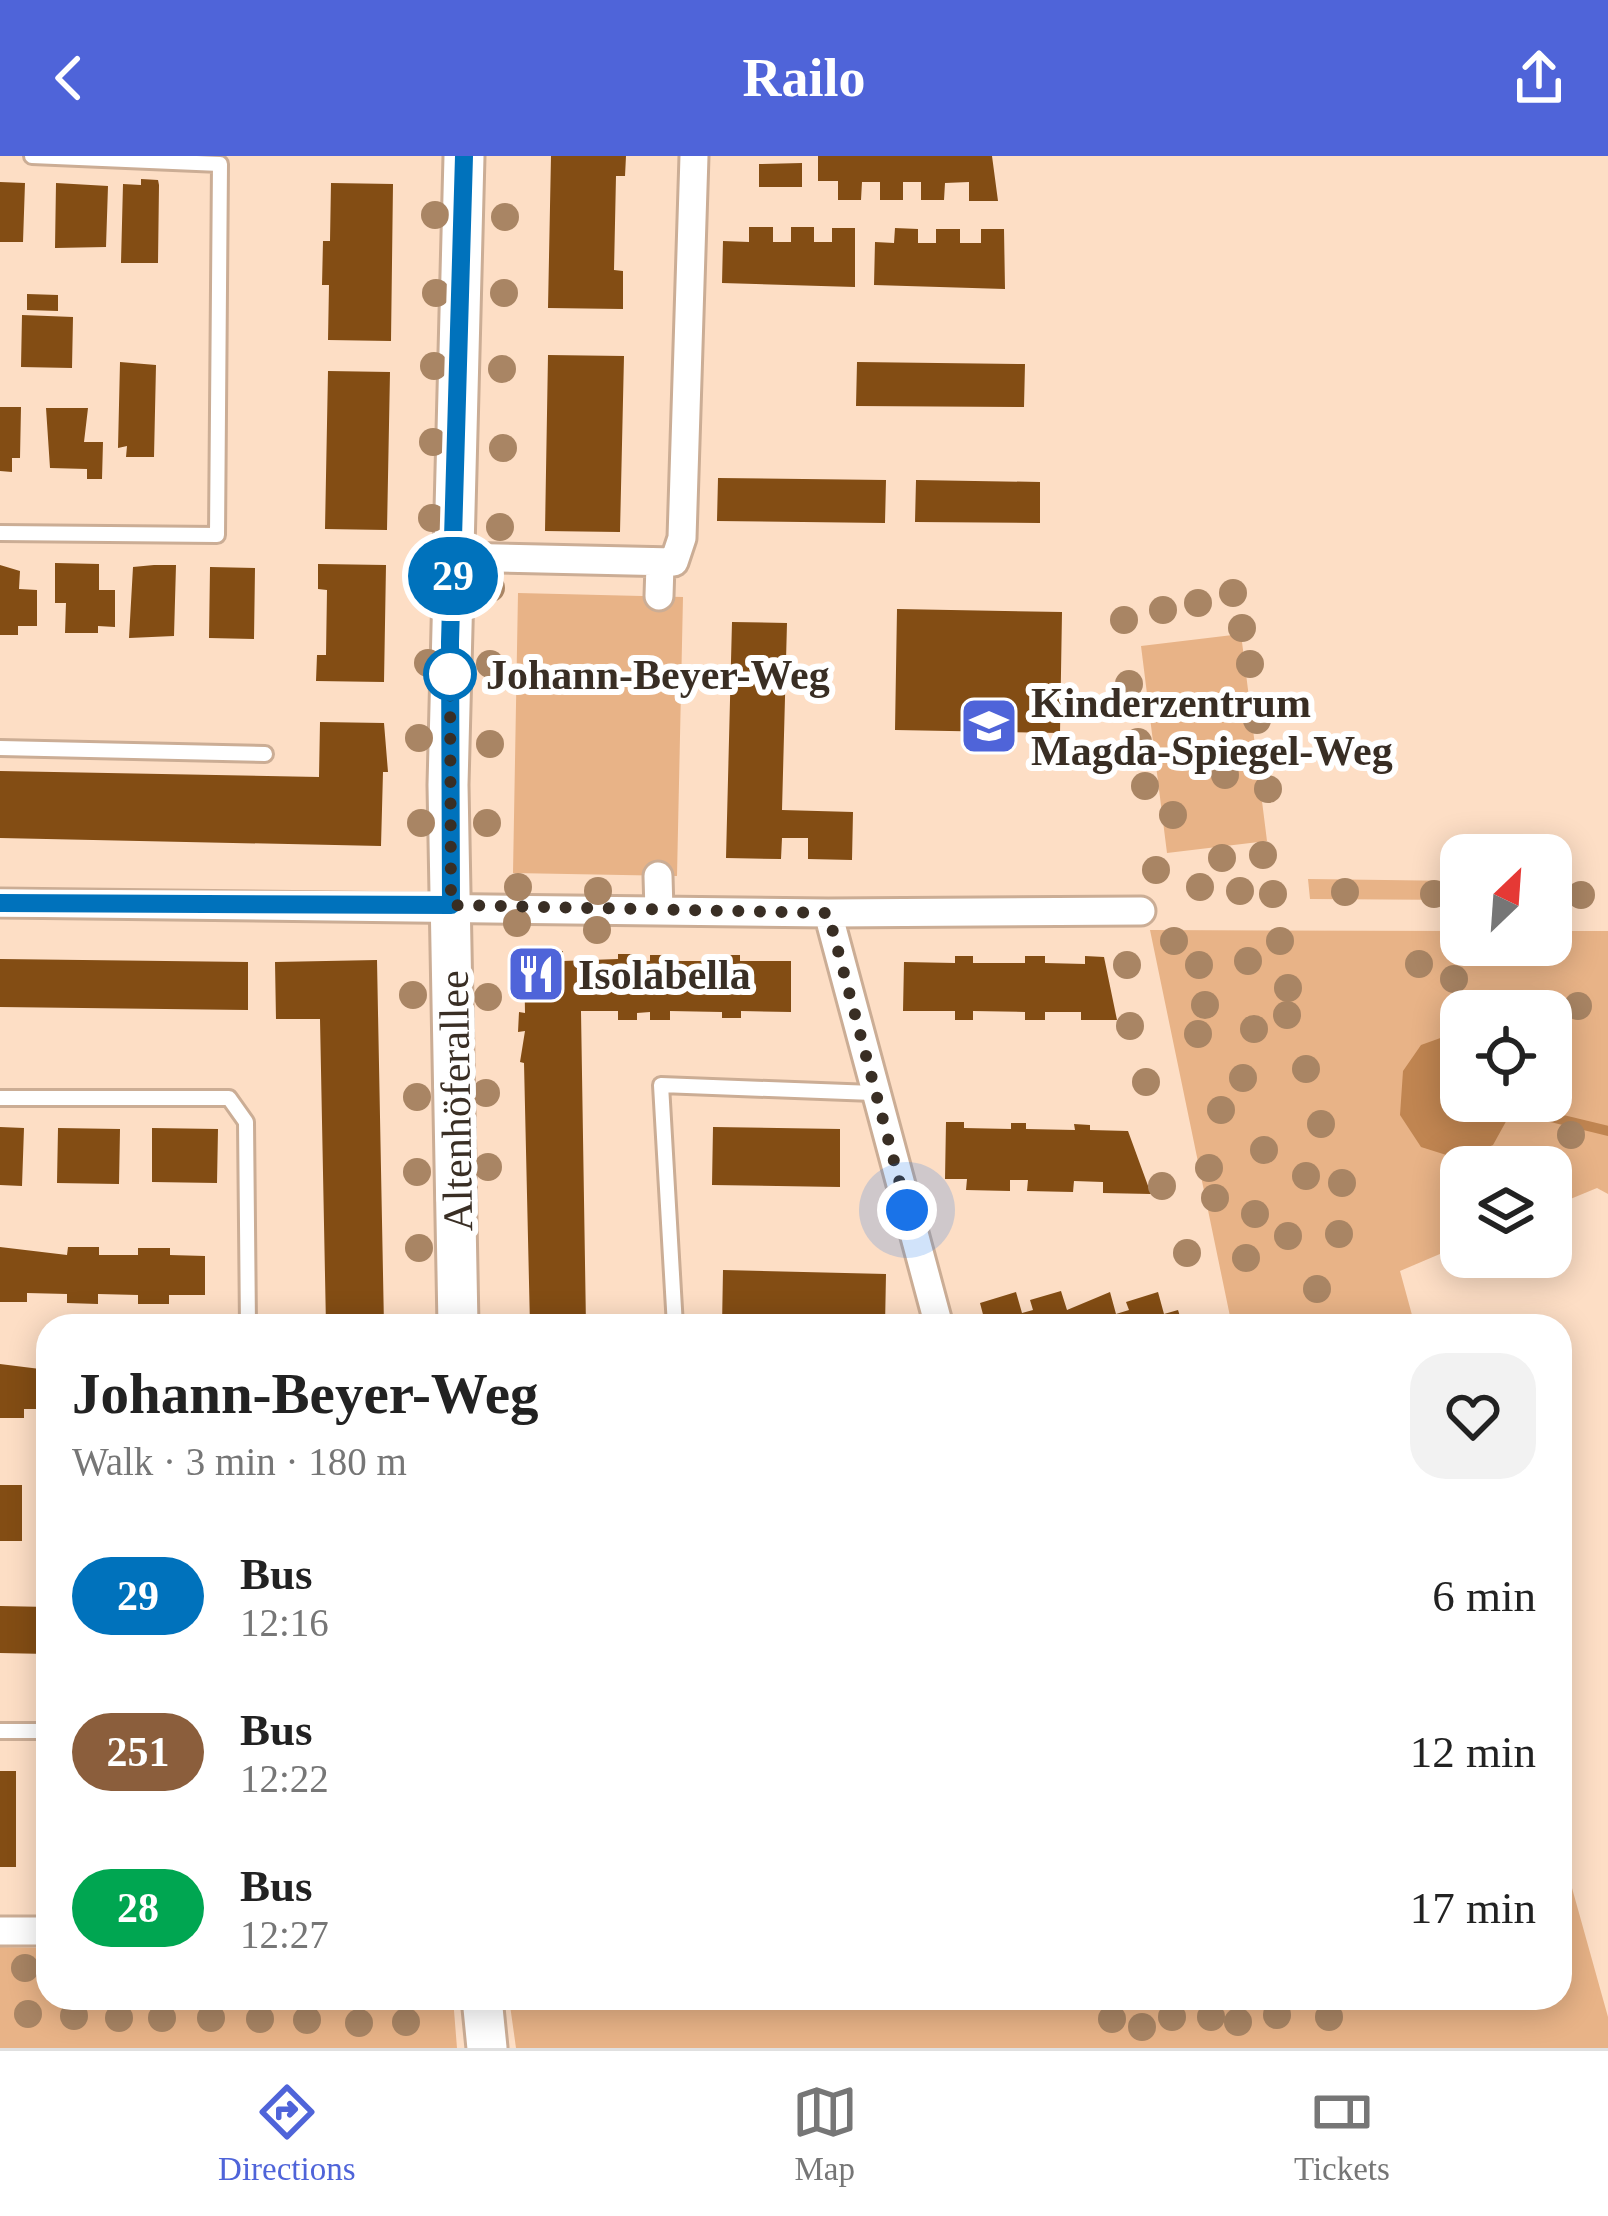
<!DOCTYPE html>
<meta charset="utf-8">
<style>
:root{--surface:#fff;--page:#f2f2f2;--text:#222;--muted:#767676;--line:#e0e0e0;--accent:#4f64d9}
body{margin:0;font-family:"Times New Roman",serif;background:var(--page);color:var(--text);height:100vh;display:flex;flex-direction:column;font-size:45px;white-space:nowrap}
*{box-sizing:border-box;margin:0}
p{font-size:39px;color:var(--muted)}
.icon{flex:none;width:66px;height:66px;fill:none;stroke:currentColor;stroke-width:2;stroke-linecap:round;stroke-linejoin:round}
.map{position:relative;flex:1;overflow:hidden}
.drawer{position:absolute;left:36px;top:1158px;width:1536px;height:696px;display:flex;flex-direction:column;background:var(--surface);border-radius:36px;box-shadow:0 6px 30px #0003}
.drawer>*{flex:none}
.badge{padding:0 24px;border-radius:39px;font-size:42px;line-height:78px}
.needle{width:78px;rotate:25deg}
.controls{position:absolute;left:1440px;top:678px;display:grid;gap:24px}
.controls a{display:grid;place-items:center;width:132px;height:132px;border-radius:24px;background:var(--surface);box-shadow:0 6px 30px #0003;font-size:60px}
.you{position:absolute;width:60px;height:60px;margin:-30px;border:9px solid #fff;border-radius:50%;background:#1a73e8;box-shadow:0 0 0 18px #1a73e833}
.map>.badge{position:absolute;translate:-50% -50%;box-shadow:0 0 0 6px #fff}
.round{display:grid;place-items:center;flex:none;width:126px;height:126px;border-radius:36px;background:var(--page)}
.overview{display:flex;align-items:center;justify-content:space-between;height:204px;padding:0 36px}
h1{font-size:57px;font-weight:800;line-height:90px}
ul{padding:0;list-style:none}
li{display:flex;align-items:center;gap:36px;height:156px;padding:0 36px}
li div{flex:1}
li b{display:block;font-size:45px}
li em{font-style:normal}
li .badge{min-width:132px;font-weight:700;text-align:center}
header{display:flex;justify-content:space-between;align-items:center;height:156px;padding:0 36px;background:var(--accent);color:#fff;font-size:54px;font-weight:800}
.tabs{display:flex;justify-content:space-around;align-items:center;height:168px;border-top:3px solid var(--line);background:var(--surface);font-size:33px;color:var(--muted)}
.tabs a{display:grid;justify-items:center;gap:6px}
.tabs .on{color:var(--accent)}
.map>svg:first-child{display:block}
.green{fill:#e8b387;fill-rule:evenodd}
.water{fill:#c08551}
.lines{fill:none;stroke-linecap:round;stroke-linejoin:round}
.stream{stroke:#c08551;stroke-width:10}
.building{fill:#834d14}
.lane-casing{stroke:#cbad95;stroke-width:20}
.street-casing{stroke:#cbad95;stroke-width:33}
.secondary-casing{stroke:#cbad95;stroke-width:45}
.lane{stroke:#fff;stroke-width:14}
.street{stroke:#fff;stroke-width:27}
.secondary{stroke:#fff;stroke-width:39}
.tree{fill:#a98564}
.line-casing{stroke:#fff;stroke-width:27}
.line{stroke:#0072bc;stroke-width:18}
.walk{stroke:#392e24;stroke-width:12;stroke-dasharray:0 21.6}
.stop-dot{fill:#fff;stroke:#0072bc;stroke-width:6}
.labels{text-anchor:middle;stroke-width:12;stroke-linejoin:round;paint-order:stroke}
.stop-label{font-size:42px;font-weight:bold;fill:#392e24;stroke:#fff;text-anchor:start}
.poi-label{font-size:42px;font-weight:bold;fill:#392e24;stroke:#fff;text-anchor:start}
.street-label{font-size:42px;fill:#392e24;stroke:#fff}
</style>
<header><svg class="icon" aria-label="back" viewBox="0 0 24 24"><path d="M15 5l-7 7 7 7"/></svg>Railo<svg class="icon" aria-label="share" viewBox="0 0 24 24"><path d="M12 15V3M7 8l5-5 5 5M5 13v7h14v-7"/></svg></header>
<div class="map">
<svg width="1608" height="1892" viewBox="0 0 1608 1892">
<rect width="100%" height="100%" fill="#fddec5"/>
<path class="green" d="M518,437L683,441L677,720L513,717Z
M1241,478L1267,685L1167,697L1141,490Z
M1308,723L1461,725V744L1310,743Z
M1150,774L1461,775V789H1551V775H1608V1038L1597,1032L1551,1051V1011H1461V1089L1400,1115L1415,1170H1232ZM1461,855H1551V945H1461Z
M1560,1689L1608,1861V1892H516L509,1842H1560Z
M0,1791L48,1792V1842H453L457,1892H0Z"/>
<path class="water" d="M1457,876L1461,877V945H1513L1514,951L1493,989L1459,1003L1421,991L1400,959L1403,915L1421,889Z"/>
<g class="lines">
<path class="stream" d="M1526,955L1608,975"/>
</g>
<path class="building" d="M551,0H626L625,20H616L614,114L623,115V153L548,152Z
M818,0H992L998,45H969V26L945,27L944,44H921V26H903V44H880V26H862L861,44H838V25H818Z
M802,7V31H759V8Z
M141,23L158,24L159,29L158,107H121L123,28L141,29Z
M0,26L25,27L23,86H0Z
M56,27L108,30L106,91L55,92Z
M331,27L393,28L391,185L328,184L329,129H322L323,85H330Z
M749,71H773V86H791V71H814V86H832V72H855V131L722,127L723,85L749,86Z
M895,72L918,73V87H936V73H960V87H981V73H1004L1005,133L874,129L875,86L894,87Z
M27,138L58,139V155L27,154Z
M22,159L73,161L72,212L21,211Z
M548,199L624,200L620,376L545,375Z
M120,206L156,209L154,301H126L127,290L118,292Z
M857,206L1025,208L1024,251L856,250Z
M328,215L390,216L387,374L325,373Z
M0,251H21L20,302H12V316L0,315Z
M46,252H88L84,286H103L102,323H87V313L50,312Z
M718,322L886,324L885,367L717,365Z
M916,324L1040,326V367L915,366Z
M55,407L99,408V434H115V471L98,470V477H65L66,447H55Z
M318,408L386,409L384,526L316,525L317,499H326L327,434L318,433Z
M0,409L20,415L19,433L37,434V470H18V479H0Z
M154,409H176L174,480L129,482L133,411Z
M210,411L255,412L254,483L209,482Z
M897,453L1062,456L1060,577L895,574Z
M732,466L787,467L782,654L853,656L852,704L808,703V682H782L781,703L726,702Z
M320,566L384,567L388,616H383L381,690L0,682V615L319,621Z
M524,795H563V805L618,803V798H636V805H650V799H670V805H720V799H740V805H791V856L741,855V862H722V856L670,855V864H650V856L637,857V864H618V855H581L586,1170H530L524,907L520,906L525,875L518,876L519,856L525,857Z
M955,800H973V807H1025V800H1045V807L1085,808V800L1104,801L1117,864H1081V856H1045V864H1025V856L973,855V864H955V855H903L904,806L955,807Z
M0,803L248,806V854L0,851Z
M377,804L384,1170H326L320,863H276L275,806Z
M946,966H964V972L1011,973V967H1026V973L1075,974L1074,968L1090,969V974L1128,975L1151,1038L1103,1037V1026L1074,1025L1073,1036L1027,1035L1028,1024H1010V1035L966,1034L967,1023H945Z
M0,971L24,972L22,1030L0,1029Z
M713,971L840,973V1031L712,1029Z
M58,972L120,973L119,1028L57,1027Z
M152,972L218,973L217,1027L152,1026Z
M0,1091L67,1099L68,1091H99V1099H138V1092H170V1099L205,1100V1139H169V1148H138V1139L98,1138V1148L67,1147V1138L27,1137V1146H0Z
M723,1114L886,1118L885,1170H722Z
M1061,1135L1067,1154L1110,1136L1116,1158L1129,1154L1126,1146L1158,1136L1164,1158L1178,1154L1183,1170H986L980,1147L1016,1136L1022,1157L1033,1154L1030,1144Z
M0,1208L48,1214V1253H24V1262H0Z
M0,1329H22V1385H0Z
M0,1450L48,1451V1498L0,1497Z
M0,1615H16V1711H0Z"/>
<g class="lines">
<g class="lane-casing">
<path id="lane" d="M0,377L217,379L220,8L32,0
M0,592L265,598
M0,942H229L246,966L248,1170
M675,1170L661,929L873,937
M0,1575H48"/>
</g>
<g class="street-casing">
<path id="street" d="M455,401L674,406L682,382L694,0
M659,440L660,409
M658,720L659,755
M0,747L828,757L1141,755
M828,757L939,1170
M0,1775H48"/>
</g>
<g class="secondary-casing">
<path id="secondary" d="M458,1170L448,629L464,0
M482,1842L487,1892"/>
</g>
<use href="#lane" class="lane"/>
<use href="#street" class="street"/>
<use href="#secondary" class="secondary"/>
</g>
<g class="tree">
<circle cx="435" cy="59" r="14"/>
<circle cx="505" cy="61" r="14"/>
<circle cx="436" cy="137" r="14"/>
<circle cx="504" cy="137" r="14"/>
<circle cx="434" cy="210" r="14"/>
<circle cx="502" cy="213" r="14"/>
<circle cx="433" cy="286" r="14"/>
<circle cx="503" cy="292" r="14"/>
<circle cx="432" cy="362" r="14"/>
<circle cx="500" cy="371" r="14"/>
<circle cx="422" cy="432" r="14"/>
<circle cx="491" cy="432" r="14"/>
<circle cx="1233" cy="437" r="14"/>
<circle cx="1198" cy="447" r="14"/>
<circle cx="1163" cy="454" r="14"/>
<circle cx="1124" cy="464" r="14"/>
<circle cx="1242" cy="472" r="14"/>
<circle cx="428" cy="507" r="14"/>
<circle cx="490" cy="508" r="14"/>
<circle cx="1250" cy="508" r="14"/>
<circle cx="1129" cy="528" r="14"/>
<circle cx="1257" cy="564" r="14"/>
<circle cx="419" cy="582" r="14"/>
<circle cx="1138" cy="586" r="14"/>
<circle cx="490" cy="588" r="14"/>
<circle cx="1225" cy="619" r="14"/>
<circle cx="1145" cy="630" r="14"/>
<circle cx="1268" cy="633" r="14"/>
<circle cx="1173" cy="659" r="14"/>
<circle cx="421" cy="667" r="14"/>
<circle cx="487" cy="667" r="14"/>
<circle cx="1263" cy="699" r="14"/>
<circle cx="1222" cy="702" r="14"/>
<circle cx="1156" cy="714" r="14"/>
<circle cx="518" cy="731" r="14"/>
<circle cx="1200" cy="731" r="14"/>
<circle cx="598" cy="735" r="14"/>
<circle cx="1240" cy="735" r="14"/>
<circle cx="1345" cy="736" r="14"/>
<circle cx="1273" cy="738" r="14"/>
<circle cx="1434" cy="738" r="14"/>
<circle cx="1581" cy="739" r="14"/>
<circle cx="517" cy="767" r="14"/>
<circle cx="597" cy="774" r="14"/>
<circle cx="1174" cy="785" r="14"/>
<circle cx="1280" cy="785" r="14"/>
<circle cx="1248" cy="805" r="14"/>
<circle cx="1419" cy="808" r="14"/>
<circle cx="1127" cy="809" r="14"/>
<circle cx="1199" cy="809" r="14"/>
<circle cx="1454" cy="823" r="14"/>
<circle cx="1288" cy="832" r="14"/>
<circle cx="413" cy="839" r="14"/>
<circle cx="488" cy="841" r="14"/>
<circle cx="1205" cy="849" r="14"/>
<circle cx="1578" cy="850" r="14"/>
<circle cx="1287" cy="859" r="14"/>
<circle cx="1130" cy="870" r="14"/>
<circle cx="1254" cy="873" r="14"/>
<circle cx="1198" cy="878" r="14"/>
<circle cx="1306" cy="913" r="14"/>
<circle cx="1243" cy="922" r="14"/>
<circle cx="1146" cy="926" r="14"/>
<circle cx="486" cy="937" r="14"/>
<circle cx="417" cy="941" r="14"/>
<circle cx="1221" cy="954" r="14"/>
<circle cx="1321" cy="968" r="14"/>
<circle cx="1571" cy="979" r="14"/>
<circle cx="1264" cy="994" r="14"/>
<circle cx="488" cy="1011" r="14"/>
<circle cx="1209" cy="1012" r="14"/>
<circle cx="417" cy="1016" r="14"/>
<circle cx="1306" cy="1020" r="14"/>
<circle cx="1342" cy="1027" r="14"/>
<circle cx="1162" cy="1030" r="14"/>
<circle cx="1215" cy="1042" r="14"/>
<circle cx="1255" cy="1058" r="14"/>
<circle cx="1339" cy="1078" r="14"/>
<circle cx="1288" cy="1080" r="14"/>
<circle cx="419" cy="1092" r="14"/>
<circle cx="1187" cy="1097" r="14"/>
<circle cx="1246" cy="1102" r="14"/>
<circle cx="1317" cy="1133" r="14"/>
<circle cx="25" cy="1812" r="14"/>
<circle cx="28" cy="1858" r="14"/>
<circle cx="1277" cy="1859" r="14"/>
<circle cx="74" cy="1860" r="14"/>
<circle cx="1172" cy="1861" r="14"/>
<circle cx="1211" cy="1861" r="14"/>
<circle cx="1329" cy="1861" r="14"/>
<circle cx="119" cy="1862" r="14"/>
<circle cx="162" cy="1862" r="14"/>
<circle cx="211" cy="1862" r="14"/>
<circle cx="260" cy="1863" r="14"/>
<circle cx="1112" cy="1863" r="14"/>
<circle cx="307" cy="1864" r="14"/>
<circle cx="406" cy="1866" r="14"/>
<circle cx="1238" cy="1866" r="14"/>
<circle cx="359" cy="1867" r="14"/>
<circle cx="1142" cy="1871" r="14"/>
</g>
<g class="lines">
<g class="line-casing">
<path id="line" d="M0,747L451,749L450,486L464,0"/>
</g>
<use href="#line" class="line"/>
<path class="walk" d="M450,518L451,749L828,757L907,1054"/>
</g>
<defs>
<g id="school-square" transform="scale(3)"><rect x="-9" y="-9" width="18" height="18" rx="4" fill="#4f64d9" stroke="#fff"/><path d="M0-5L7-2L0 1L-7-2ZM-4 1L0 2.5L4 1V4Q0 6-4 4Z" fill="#fff"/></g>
<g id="restaurant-square" transform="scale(3)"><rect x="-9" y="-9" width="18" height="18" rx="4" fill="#4f64d9" stroke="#fff"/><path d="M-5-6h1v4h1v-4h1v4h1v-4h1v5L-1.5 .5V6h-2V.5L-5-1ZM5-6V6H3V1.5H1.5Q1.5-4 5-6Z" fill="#fff"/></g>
</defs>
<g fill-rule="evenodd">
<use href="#school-square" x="989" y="570"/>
<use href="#restaurant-square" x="536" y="818"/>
</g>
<circle class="stop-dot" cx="450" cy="518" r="24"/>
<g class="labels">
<g class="stop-label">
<text x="486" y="533">Johann-Beyer-Weg</text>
</g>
<g class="poi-label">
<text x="1031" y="561">Kinderzentrum<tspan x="1031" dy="48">Magda-Spiegel-Weg</tspan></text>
<text x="578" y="833">Isolabella</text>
</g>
<g class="street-label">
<text transform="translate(455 945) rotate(-91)" y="15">Altenhöferallee</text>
</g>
</g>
</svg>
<div class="controls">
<a><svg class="needle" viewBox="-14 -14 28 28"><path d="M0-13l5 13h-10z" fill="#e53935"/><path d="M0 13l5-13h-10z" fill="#767676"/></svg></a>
<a><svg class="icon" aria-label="locate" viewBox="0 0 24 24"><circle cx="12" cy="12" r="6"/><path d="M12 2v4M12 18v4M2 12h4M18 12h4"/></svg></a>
<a><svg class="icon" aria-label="layers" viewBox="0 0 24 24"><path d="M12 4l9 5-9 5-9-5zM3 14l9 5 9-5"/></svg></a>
</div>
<div class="you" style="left:907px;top:1054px"></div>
<b class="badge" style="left:453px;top:420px;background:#0072bc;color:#fff">29</b>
<section class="drawer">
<div class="overview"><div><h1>Johann-Beyer-Weg</h1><p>Walk · 3 min · 180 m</p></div><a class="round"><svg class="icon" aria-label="heart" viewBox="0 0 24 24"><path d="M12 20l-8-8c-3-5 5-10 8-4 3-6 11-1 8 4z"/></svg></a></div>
<ul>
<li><span class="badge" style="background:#0072bc;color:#fff">29</span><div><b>Bus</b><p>12:16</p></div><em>6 min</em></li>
<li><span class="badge" style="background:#8b5e3c;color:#fff">251</span><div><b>Bus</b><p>12:22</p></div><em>12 min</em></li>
<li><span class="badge" style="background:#00a651;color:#fff">28</span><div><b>Bus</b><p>12:27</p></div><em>17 min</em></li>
</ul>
</section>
</div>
<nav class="tabs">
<a class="on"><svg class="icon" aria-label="directions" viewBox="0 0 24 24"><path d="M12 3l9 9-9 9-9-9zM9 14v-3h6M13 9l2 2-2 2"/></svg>Directions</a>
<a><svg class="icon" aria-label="map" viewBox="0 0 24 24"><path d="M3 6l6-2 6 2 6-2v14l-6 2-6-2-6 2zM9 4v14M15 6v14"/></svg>Map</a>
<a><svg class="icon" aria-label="tickets" viewBox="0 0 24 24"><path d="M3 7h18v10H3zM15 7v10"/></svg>Tickets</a>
</nav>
